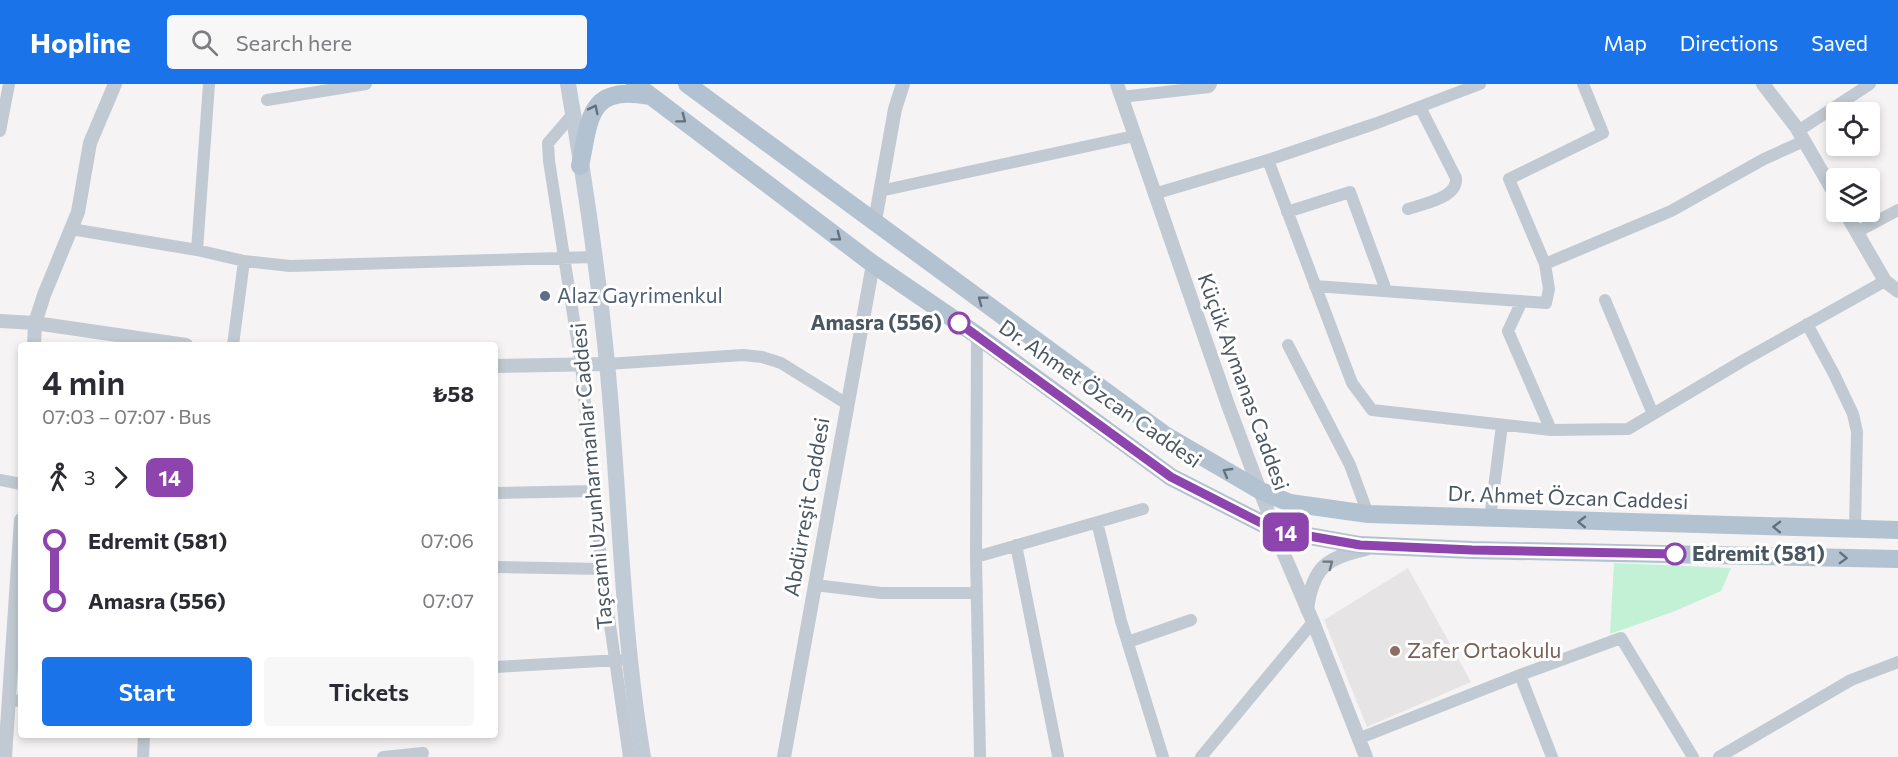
<!DOCTYPE html>
<meta charset="utf-8">
<style>
:root{--surface:#fff;--page:#f7f7f7;--text:#2b2b33;--muted:#7c7c81;--accent:#1a73e8}
body{margin:0;font-family:Commissioner,sans-serif;background:var(--page);color:var(--text);height:100vh;display:flex;flex-direction:column;font-size:22px;white-space:nowrap}
*{box-sizing:border-box;margin:0}
p{font-size:20px;color:var(--muted)}
.icon{flex:none;width:33px;height:33px;fill:none;stroke:currentColor;stroke-width:2;stroke-linecap:round;stroke-linejoin:round}
.map{position:relative;flex:1;overflow:hidden}
.panel{position:absolute;left:18px;top:258px;width:480px;height:396px;display:flex;flex-direction:column;background:var(--surface);border-radius:6px;box-shadow:0 3px 9px #0003}
.panel>*{flex:none}
.badge{padding:0 12px;border-radius:9px;font-size:21px;line-height:39px}
.tools{position:absolute;left:1826px;top:18px;display:grid;gap:12px}
.tools a{display:grid;place-items:center;width:54px;height:54px;border-radius:6px;background:var(--surface);box-shadow:0 3px 9px #0003;font-size:30px}
.map>.badge{position:absolute;translate:-50% -50%;box-shadow:0 0 0 3px #fff}
.legs{display:flex;align-items:center;gap:9px;height:66px;padding:0 24px;font-size:20px}
.legs p{margin-inline-start:auto}
.head{display:flex;align-items:center;justify-content:space-between;height:102px;padding:0 24px}
h1{font-size:33px;font-weight:600;line-height:45px}
.button{display:flex;gap:12px;margin-top:auto;padding:12px 24px}
.button a{flex:1;height:69px;border-radius:6px;background:var(--accent);color:#fff;font-size:24px;font-weight:600;line-height:69px;text-align:center}
.button a+a{background:var(--page);color:var(--text)}
ul{padding:0 24px;list-style:none}
li{display:flex;align-items:center;gap:21px;height:60px;font-size:22px}
li i{display:grid;place-items:center;width:9px;height:100%;margin:0 8px;background:currentColor}
li i::after{content:'';width:15px;height:15px;margin:-8px;border:4px solid;border-radius:50%;background:var(--surface)}
li p{margin-inline-start:auto}
li:first-child i{background:linear-gradient(#0000 50%,currentColor 0)}
li:last-child i{background:linear-gradient(currentColor 50%,#0000 0)}
header{display:flex;align-items:center;gap:36px;box-sizing:border-box;height:84px;padding:0 30px;background:var(--accent);color:#fff}
header strong{font-size:28px}
nav{display:flex;gap:33px;margin-inline-start:auto;font-size:21px}
.search{width:420px;height:54px;background:var(--page);display:flex;align-items:center;gap:15px;box-sizing:border-box;padding:0 21px;border-radius:6px;color:var(--muted);font-size:22px}
.map>svg:first-child{display:block}
.education{fill:#e6e4e5}
.green{fill:#c3f1d5}
.lines{fill:none;stroke-linecap:round;stroke-linejoin:round}
.minor{stroke:#c1cad2;stroke-width:12}
.tertiary{stroke:#c1cad2;stroke-width:14}
.secondary{stroke:#c1cbd6;stroke-width:16}
.primary{stroke:#b3c2d1;stroke-width:18}
.oneway{stroke:#64717d}
.oneway2{stroke:#6e7983}
.line-1-casing{stroke:#fff;stroke-width:14}
.line-1{stroke:#8e44ad;stroke-width:9}
.service-dot{fill:#5c6f8a;stroke:#fff;stroke-width:2}
.stop-1-dot{fill:#fff;stroke:#8e44ad;stroke-width:3}
.education-dot{fill:#8d6e63;stroke:#fff;stroke-width:2}
.labels{text-anchor:middle;stroke-width:6;stroke-linejoin:round;paint-order:stroke}
.service-label{font-size:21px;fill:#4e5e75;stroke:#fff;text-anchor:start}
.stop-label{font-size:21px;font-weight:bold;fill:#4a5661;stroke:#fff;text-anchor:end}
.street-label{font-size:21px;fill:#4a5661;stroke:#fff}
.education-label{font-size:21px;fill:#785e54;stroke:#fff;text-anchor:start}
</style>
<header>
<strong>Hopline</strong>
<div class="search"><svg class="icon" aria-label="search" viewBox="0 0 24 24"><circle cx="10" cy="10" r="6"/><path d="M15 15l6 6"/></svg>Search here</div>
<nav><a>Map</a><a>Directions</a><a>Saved</a></nav>
</header>
<div class="map">
<svg width="1898" height="673" viewBox="0 0 1898 673">
<rect width="100%" height="100%" fill="#f5f3f3"/>
<path class="education" d="M1408,484L1471,598L1367,643L1324,536Z"/>
<path class="green" d="M1614,479L1731,484L1721,507L1675,527L1610,550Z"/>
<g class="lines">
<path class="minor" d="M1121,13L1209,3L1211,0
M267,16L366,0
M573,30L548,59L549,77L581,281L602,485L629,673
M0,47L9,0
M1798,47L1870,0
M1268,76L1352,299L1372,326L1551,346L1628,345L1744,276L1885,197
M880,107L1134,52
M1154,110L1268,76L1377,39L1480,0
M1408,125C1422,120 1458,114 1456,94L1420,23
M1287,128L1350,108L1386,206
M71,145L197,166L244,177L290,182L594,173
M1857,148L1898,126
M197,166L209,0
M1545,180L1509,95L1603,49L1583,0
M1315,202L1546,219L1549,205L1545,180L1671,127L1764,75L1804,57
M1605,216L1653,330
M1522,217L1508,247L1551,346
M1807,240L1834,290L1853,330L1857,348L1855,445
M977,251L976,473L980,673
M233,261L244,177
M1288,261L1350,381L1368,430
M607,280L743,271L762,273L781,279L847,320
M0,396L21,400
M495,409L593,407
M1490,435L1502,341
M1097,438L1121,537L1163,673
M1016,461L1058,672
M976,473L1143,425
M495,483L602,485
M815,501L881,509H977
M1128,558L1191,536
M495,583L619,576
M1520,591L1552,673
M9,616L21,617
M1360,654L1520,591L1621,554L1693,673
M143,673L144,651
M383,673L423,669
M1201,673L1313,538
M1719,673L1851,596L1898,578"/>
<path class="tertiary" d="M1117,0L1228,321L1283,468L1313,538L1366,673
M1763,0L1796,43L1836,112
M1845,128L1885,197L1898,207
M875,137L895,25L903,0
M0,237L35,239L186,261
M34,261L35,239L44,211L78,128L90,59L115,0
M495,282L607,280
M1307,525C1313,483 1326,474 1366,465
M5,673L21,436
M784,673L873,180"/>
<path class="secondary" d="M568,0C584,92 598,186 607,279C620,410 621,543 643,673"/>
<path class="primary" d="M635,0L873,180L977,251L1171,393L1275,446L1360,461L1472,466L1898,475
M687,0L1165,351L1261,407L1290,419L1368,430L1898,446
M580,82C590,36 587,0 649,12"/>
</g>
<defs><path id="oneway-chevron" d="M-2-3.5L2.5 0L-2 3.5" fill="none" stroke-width="1.6" stroke-linecap="round" stroke-linejoin="round" transform="scale(1.5)"/></defs>
<g class="oneway">
<use href="#oneway-chevron" transform="translate(594 25) rotate(-64)"/>
<use href="#oneway-chevron" transform="translate(682 35) rotate(37)"/>
<use href="#oneway-chevron" transform="translate(837 153) rotate(37)"/>
<use href="#oneway-chevron" transform="translate(982 216) rotate(-143)"/>
<use href="#oneway-chevron" transform="translate(1227 388) rotate(-150)"/>
<use href="#oneway-chevron" transform="translate(1582 438) rotate(-179)"/>
<use href="#oneway-chevron" transform="translate(1777 443) rotate(-179)"/>
<use href="#oneway-chevron" transform="translate(1843 474) rotate(2)"/>
</g>
<use class="oneway2" href="#oneway-chevron" transform="translate(1329 480) rotate(-37)"/>
<g class="lines">
<g class="line-1-casing">
<path id="line-1" d="M959,239L1171,393L1275,446L1360,461L1472,466L1675,470"/>
</g>
<use href="#line-1" class="line-1"/>
</g>
<circle class="service-dot" cx="545" cy="212" r="6"/>
<g class="stop-1-dot">
<circle cx="959" cy="239" r="10"/>
<circle cx="1675" cy="470" r="10"/>
</g>
<circle class="education-dot" cx="1395" cy="567" r="6"/>
<g class="labels">
<g class="service-label">
<text x="557" y="219">Alaz Gayrimenkul</text>
</g>
<g class="stop-label">
<text x="942" y="246">Amasra (556)</text>
<text x="1692" y="477" text-anchor="start">Edremit (581)</text>
</g>
<g class="street-label">
<text transform="translate(1243 298) rotate(70)" y="7">Küçük Aymanas Caddesi</text>
<text transform="translate(1100 310) rotate(35)" y="7">Dr. Ahmet Özcan Caddesi</text>
<text transform="translate(592 392) rotate(-95)" y="7">Taşcami Uzunharmanlar Caddesi</text>
<text transform="translate(1568 414) rotate(2)" y="7">Dr. Ahmet Özcan Caddesi</text>
<text transform="translate(807 423) rotate(-80)" y="7">Abdürreşit Caddesi</text>
</g>
<g class="education-label">
<text x="1407" y="574">Zafer Ortaokulu</text>
</g>
</g>
</svg>
<div class="tools">
<a><svg class="icon" aria-label="locate" viewBox="0 0 24 24"><circle cx="12" cy="12" r="6"/><path d="M12 2v4M12 18v4M2 12h4M18 12h4"/></svg></a>
<a><svg class="icon" aria-label="layers" viewBox="0 0 24 24"><path d="M12 4l9 5-9 5-9-5zM3 14l9 5 9-5"/></svg></a>
</div>
<b class="badge" style="left:1286px;top:448px;background:#8e44ad;color:#fff">14</b>
<section class="panel">
<div class="head"><div><h1>4 min</h1><p>07:03 – 07:07 · Bus</p></div><b>₺58</b></div>
<div class="legs"><svg class="icon" aria-label="walk" viewBox="0 0 24 24"><circle cx="13" cy="4" r="2"/><path d="M13 8l-2 6 4 7M11 14l-3 7M7 12l3-4h3l4 4"/></svg>3<svg class="icon" aria-label="forward" viewBox="0 0 24 24"><path d="M9 5l7 7-7 7"/></svg><b class="badge" style="background:#8e44ad;color:#fff">14</b></div>
<ul>
<li><i style="color:#8e44ad"></i><b>Edremit (581)</b><p>07:06</p></li>
<li><i style="color:#8e44ad"></i><b>Amasra (556)</b><p>07:07</p></li>
</ul>
<div class="button"><a>Start</a><a>Tickets</a></div>
</section>
</div>
